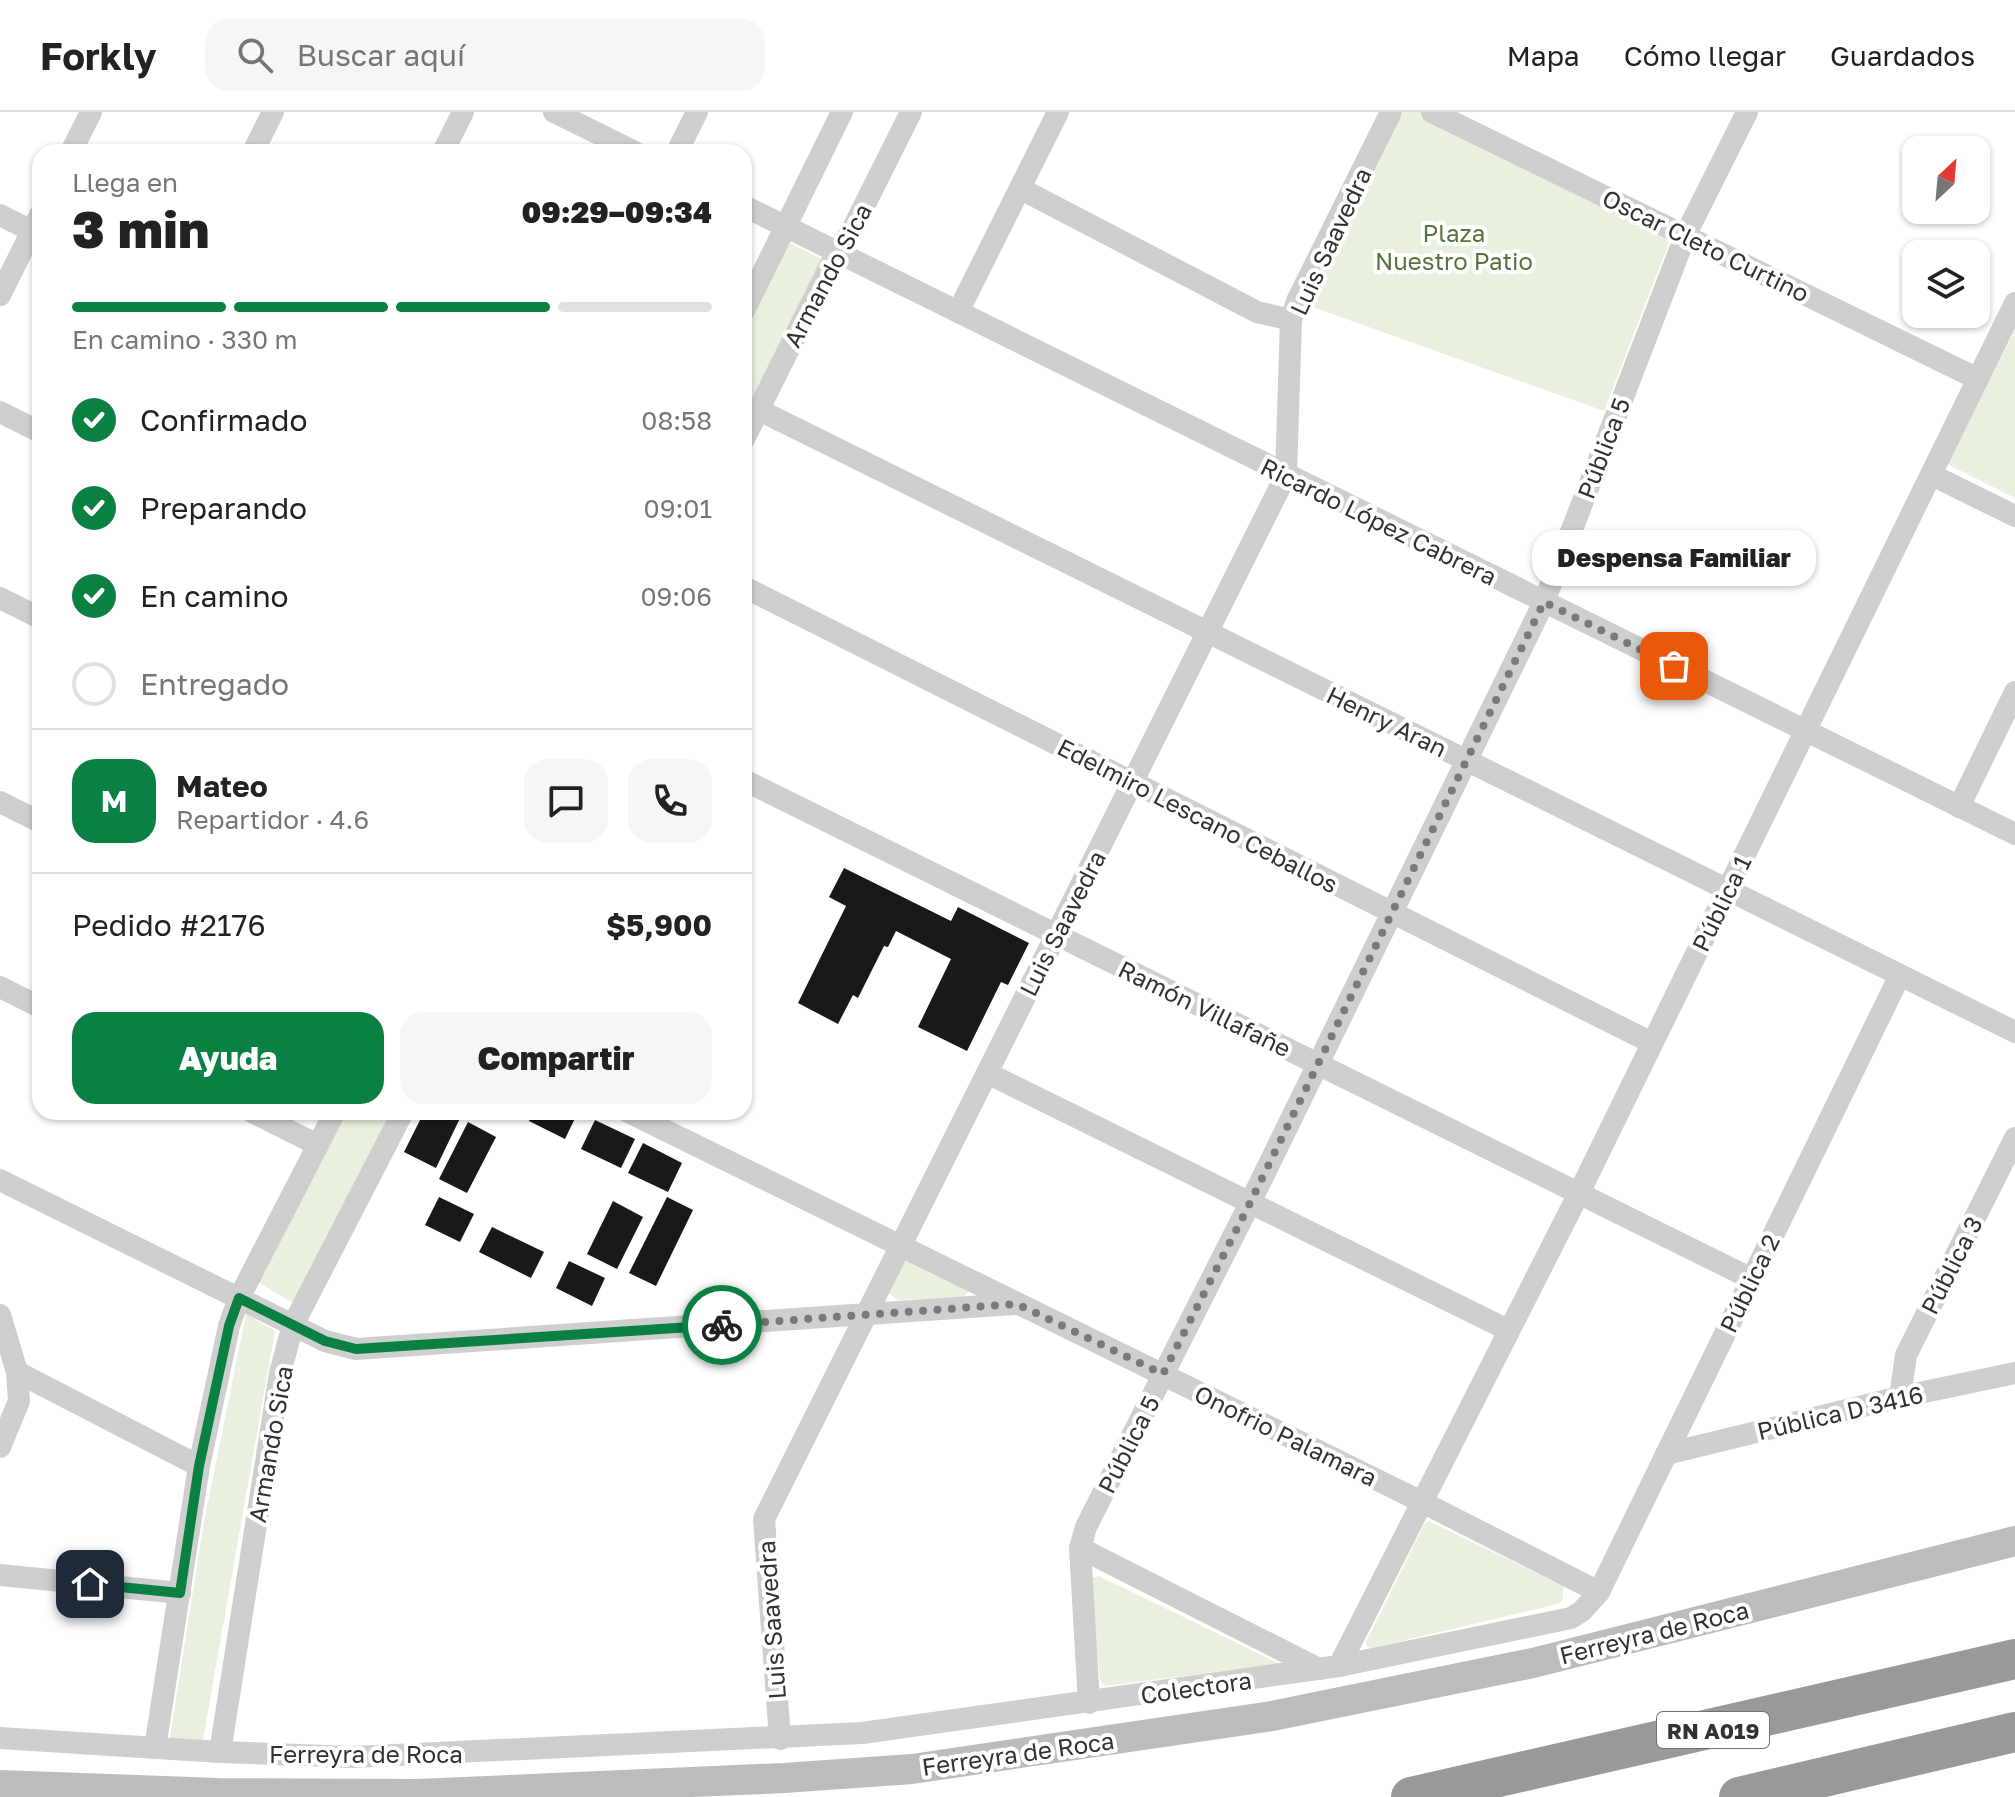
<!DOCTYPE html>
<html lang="es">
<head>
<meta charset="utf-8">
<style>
	:root { --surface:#fff; --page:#f6f6f6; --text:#222; --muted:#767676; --line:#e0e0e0; --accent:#0b8043 }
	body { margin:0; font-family:"Golos Text",sans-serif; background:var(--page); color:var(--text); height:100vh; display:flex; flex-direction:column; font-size:30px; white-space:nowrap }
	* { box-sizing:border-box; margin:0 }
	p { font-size:26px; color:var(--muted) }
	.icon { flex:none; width:44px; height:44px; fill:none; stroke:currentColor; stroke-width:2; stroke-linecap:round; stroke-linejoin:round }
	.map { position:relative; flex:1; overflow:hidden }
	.details { position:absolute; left:32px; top:32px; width:720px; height:976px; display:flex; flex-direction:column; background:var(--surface); border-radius:24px; box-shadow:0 2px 6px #0004 }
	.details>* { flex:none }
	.needle { width:52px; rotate:26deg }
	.tools { position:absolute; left:1902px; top:24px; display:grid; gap:16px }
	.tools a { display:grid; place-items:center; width:88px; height:88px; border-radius:16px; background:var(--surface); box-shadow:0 2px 6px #0004; font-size:40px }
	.pin { position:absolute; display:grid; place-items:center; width:68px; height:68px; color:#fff; margin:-34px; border-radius:16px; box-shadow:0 4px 12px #0006 }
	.courier { position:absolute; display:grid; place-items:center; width:80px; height:80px; margin:-40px; border:6px solid #0b8043; border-radius:50%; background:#fff; color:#222; box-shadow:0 2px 10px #0007 }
	.bubble { position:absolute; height:56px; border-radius:24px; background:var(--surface); box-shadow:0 2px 6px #0004; font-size:26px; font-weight:800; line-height:56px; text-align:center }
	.overview em { font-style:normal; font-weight:800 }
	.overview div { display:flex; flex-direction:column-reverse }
	.overview { display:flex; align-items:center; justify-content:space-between; height:136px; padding:0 40px }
	h1 { font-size:52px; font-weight:800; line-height:60px }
	.bar { display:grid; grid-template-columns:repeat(4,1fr); gap:12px 8px; align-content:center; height:96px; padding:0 40px }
	.bar i { height:10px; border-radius:6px; background:var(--line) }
	.bar .active { background:var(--accent) }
	.bar p { grid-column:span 4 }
	.line { display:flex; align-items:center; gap:20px; padding:0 40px; border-top:2px solid var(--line) }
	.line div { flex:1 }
	.round { display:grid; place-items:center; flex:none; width:84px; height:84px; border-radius:24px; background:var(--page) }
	ol { padding:0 40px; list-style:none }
	li { display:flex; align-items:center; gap:24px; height:88px }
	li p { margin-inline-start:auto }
	li .icon { padding:8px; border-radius:50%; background:var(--accent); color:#fff; stroke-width:4 }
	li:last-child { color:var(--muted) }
	li i { width:44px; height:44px; border:4px solid var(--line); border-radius:50% }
	.cta { display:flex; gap:16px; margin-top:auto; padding:16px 40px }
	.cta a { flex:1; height:92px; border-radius:24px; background:var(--accent); color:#fff; font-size:32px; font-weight:800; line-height:92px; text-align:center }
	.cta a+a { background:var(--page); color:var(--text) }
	header { display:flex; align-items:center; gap:48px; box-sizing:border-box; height:112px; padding:0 40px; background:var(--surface); border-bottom:2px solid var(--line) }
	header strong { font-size:38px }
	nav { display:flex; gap:44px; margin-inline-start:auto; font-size:28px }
	.search { width:560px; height:72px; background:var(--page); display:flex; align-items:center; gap:20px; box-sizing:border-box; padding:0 28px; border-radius:24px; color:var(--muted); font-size:30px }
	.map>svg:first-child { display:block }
	.green { fill:#e9f0e0 }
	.building { fill:#191919 }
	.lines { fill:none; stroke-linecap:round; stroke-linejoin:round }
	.street { stroke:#cfcfcf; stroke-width:22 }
	.secondary { stroke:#bcbcbc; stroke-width:30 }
	.highway { stroke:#999; stroke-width:40 }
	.done { stroke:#7a7a7a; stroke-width:8; stroke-dasharray:0 14.4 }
	.route { stroke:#0b8043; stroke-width:10 }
	.labels { text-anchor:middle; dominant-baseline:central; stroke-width:8; stroke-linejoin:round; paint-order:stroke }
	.shield { fill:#fff; stroke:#707070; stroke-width:2 }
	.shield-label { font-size:22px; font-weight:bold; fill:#323232 }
	.park-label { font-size:24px; fill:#56733b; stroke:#fff }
	.street-label { font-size:24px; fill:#323232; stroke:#fff }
</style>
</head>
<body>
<header>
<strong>Forkly</strong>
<div class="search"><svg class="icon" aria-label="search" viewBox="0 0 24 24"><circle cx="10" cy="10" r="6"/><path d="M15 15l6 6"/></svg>Buscar aquí</div>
<nav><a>Mapa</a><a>Cómo llegar</a><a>Guardados</a></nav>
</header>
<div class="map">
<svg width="2015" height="1685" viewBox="0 0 2015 1685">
	<rect width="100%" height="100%" fill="#fff"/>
	<!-- green -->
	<g class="green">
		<polygon points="1403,0 1420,0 1672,123 1604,299 1307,193"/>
		<polygon points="786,129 822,147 744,307 744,217"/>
		<polygon points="2015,218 2015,386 1947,352"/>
		<polygon points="348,1000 393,1000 293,1191 258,1170"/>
		<polygon points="904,1149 913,1151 970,1179 963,1185 897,1188 887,1180"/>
		<polygon points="246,1202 275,1219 201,1639 168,1638 203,1415"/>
		<polygon points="1429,1409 1563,1474 1563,1487 1558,1492 1372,1536 1367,1535 1366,1530 1425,1411"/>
		<polygon points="1099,1464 1280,1552 1105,1574 1100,1568 1089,1473 1092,1466"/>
	</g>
	<!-- building -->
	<g class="building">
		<polygon points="844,756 951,809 958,795 1029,831 1008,873 1001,870 967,939 918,915 951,847 896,819 888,835 884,834 858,886 853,883 838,912 798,891 846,794 829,785"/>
		<polygon points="424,1000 463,1000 436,1056 404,1040"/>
		<polygon points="533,1000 578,1000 565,1027 529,1009"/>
		<polygon points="595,1008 635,1027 621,1056 581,1037"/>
		<polygon points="468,1010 496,1025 467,1081 439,1067"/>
		<polygon points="643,1031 682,1051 668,1080 628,1061"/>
		<polygon points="439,1085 474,1102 460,1130 425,1113"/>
		<polygon points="667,1085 693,1098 656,1174 629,1161"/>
		<polygon points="613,1089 643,1105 617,1157 587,1142"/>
		<polygon points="492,1115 544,1140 531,1166 479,1140"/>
		<polygon points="569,1149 605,1166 592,1194 556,1176"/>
	</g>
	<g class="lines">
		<!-- street -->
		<g class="street">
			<polyline points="554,0 635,40"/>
			<polyline points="1432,0 1978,267"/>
			<polyline points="71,40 91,0"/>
			<polyline points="253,40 273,0"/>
			<polyline points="443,40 463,0"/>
			<polyline points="677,40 697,0"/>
			<polyline points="1021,77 1257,200 1291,208"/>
			<polyline points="744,94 2015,722"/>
			<polyline points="0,103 32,119"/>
			<polyline points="0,183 40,103"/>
			<polyline points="744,199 842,0"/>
			<polyline points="958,200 1058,0"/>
			<polyline points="759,298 2015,920"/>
			<polyline points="0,300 40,320"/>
			<polyline points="744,327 837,140 852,118 911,0"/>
			<polyline points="1932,363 2015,404"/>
			<polyline points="744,475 1652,931"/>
			<polyline points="0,486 40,506"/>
			<polyline points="744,668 1752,1167"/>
			<polyline points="0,690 40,710"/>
			<polyline points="1959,695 2015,580"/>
			<polyline points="0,875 40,895"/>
			<polyline points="987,961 1508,1218"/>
			<polyline points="252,1000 318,1033"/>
			<polyline points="628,1000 1422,1390 1599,1480"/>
			<polyline points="0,1068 325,1229 356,1237 1014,1192"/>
			<polyline points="0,1203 17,1260 19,1289 0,1335"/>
			<polyline points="17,1260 199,1354"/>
			<polyline points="1900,1285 1906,1243 2015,1026"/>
			<polyline points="1666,1342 1900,1285 2015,1261"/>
			<polyline points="1080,1436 1319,1557"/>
			<polyline points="0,1463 180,1481"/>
			<polyline points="1339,1554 1579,1081 2015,191"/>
			<polyline points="1089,1591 1080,1436 1086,1415 1250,1091 1544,490 1686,122 1747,0"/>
			<polyline points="0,1626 220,1640 352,1645 862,1621 1339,1554 1571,1506 1582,1499 1599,1480 1900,863"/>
			<polyline points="780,1627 764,1407 1286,363 1291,208 1297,189 1391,0"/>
			<polyline points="155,1636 199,1354 229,1214 239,1186 335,1000"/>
			<polyline points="220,1640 280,1261 293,1213 403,1000"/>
		</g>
		<!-- secondary -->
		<polyline class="secondary" points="0,1673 218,1681 417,1682 784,1666 912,1657 1272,1604 1533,1551 2015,1429"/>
		<!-- highway -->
		<g class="highway">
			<polyline points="1411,1685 2015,1547"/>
			<polyline points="1739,1685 2015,1620"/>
		</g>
	</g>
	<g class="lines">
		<!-- done -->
		<polyline class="done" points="722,1213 1017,1192 1163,1262 1250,1091 1544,490 1674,554"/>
		<!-- route -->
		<polyline class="route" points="90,1472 180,1481 199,1354 229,1214 239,1186 325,1229 356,1237 722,1213"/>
	</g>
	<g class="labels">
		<!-- shield labels -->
		<rect class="shield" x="1657" y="1600" width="112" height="36" rx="6"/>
		<g class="shield-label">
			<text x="1713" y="1618">RN A019</text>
		</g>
		<!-- park labels -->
		<g class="park-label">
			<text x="1454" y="120">Plaza<tspan x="1454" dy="28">Nuestro Patio</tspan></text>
		</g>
		<!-- street labels -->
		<g class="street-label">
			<text transform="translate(1330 129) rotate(-65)">Luis Saavedra</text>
			<text transform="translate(1706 133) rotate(26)">Oscar Cleto Curtino</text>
			<text transform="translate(827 163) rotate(-62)">Armando Sica</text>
			<text transform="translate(1603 336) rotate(-69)">Pública 5</text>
			<text transform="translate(1379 409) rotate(26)">Ricardo López Cabrera</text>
			<text transform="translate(1387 609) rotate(26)">Henry Aran</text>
			<text transform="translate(1198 703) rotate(27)">Edelmiro Lescano Ceballos</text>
			<text transform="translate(1721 791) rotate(-64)">Pública 1</text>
			<text transform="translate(1062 811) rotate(-63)">Luis Saavedra</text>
			<text transform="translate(1205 896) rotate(26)">Ramón Villafañe</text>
			<text transform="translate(1951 1153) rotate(-63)">Pública 3</text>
			<text transform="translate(1749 1171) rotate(-64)">Pública 2</text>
			<text transform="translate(1840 1300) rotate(-13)">Pública D 3416</text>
			<text transform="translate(1286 1323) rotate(26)">Onofrio Palamara</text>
			<text transform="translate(270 1332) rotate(-80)">Armando Sica</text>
			<text transform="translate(1128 1332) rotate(-63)">Pública 5</text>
			<text transform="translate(771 1508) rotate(-94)">Luis Saavedra</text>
			<text transform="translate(1654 1520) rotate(-14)">Ferreyra de Roca</text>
			<text transform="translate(1196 1575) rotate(-8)">Colectora</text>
			<text x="366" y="1641">Ferreyra de Roca</text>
			<text transform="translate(1018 1641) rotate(-8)">Ferreyra de Roca</text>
		</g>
	</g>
</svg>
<div class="tools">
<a><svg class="needle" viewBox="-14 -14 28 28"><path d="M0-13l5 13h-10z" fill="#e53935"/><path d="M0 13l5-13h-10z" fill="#767676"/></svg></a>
<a><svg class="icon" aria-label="layers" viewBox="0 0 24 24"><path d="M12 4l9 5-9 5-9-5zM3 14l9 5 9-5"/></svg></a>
</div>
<div class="pin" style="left:1674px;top:554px;background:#ea580c"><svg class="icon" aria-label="bag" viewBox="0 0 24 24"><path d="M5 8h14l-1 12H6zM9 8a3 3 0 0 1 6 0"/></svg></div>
<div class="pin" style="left:90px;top:1472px;background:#1f2937"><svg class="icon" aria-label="home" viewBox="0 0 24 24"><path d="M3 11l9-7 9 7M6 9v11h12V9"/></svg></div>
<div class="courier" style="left:722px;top:1213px"><svg class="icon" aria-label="bike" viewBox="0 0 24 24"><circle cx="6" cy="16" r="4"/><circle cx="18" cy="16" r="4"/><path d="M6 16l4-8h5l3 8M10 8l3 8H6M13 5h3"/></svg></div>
<div class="bubble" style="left:1532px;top:418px;width:284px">Despensa Familiar</div>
<section class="details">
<div class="overview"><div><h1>3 min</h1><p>Llega en</p></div><em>09:29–09:34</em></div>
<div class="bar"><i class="active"></i><i class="active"></i><i class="active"></i><i></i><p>En camino · 330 m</p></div>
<ol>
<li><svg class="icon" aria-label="check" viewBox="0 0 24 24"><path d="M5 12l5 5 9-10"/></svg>Confirmado<p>08:58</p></li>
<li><svg class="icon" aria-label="check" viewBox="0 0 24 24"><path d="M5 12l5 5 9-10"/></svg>Preparando<p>09:01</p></li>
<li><svg class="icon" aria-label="check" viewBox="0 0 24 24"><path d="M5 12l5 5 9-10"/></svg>En camino<p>09:06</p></li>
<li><i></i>Entregado</li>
</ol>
<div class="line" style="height:144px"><b class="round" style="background:var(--accent);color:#fff">M</b><div><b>Mateo</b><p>Repartidor · 4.6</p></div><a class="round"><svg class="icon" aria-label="chat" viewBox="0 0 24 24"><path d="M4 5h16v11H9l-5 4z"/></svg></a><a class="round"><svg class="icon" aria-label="phone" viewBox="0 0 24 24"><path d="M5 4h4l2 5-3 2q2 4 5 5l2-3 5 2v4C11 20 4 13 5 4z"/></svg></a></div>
<div class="line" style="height:104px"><div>Pedido #2176</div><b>$5,900</b></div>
<div class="cta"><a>Ayuda</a><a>Compartir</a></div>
</section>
</div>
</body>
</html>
